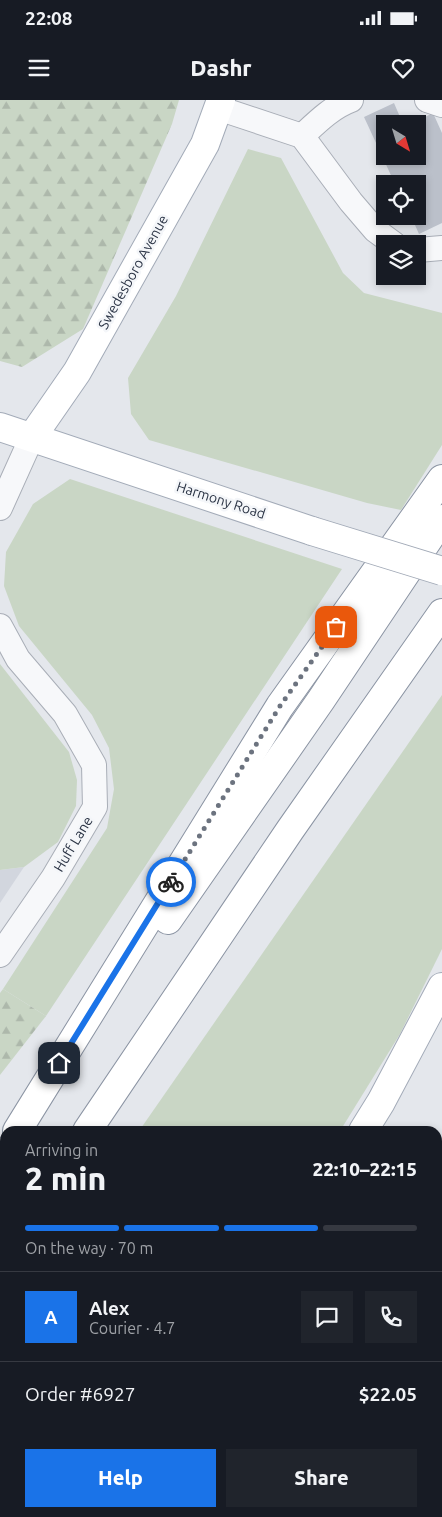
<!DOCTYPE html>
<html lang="en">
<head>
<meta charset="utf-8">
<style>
	:root { --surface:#171b24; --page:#20242c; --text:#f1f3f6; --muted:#9ea1a6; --line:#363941; --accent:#1a73e8 }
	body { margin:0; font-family:Ubuntu,sans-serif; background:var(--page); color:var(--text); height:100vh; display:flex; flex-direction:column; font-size:19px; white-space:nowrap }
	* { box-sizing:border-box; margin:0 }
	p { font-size:16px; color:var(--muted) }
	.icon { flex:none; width:28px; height:28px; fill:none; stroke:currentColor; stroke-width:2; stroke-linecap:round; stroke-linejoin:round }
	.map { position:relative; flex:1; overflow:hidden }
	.details { position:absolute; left:0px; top:1026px; width:442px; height:391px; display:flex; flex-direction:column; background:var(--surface); border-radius:15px 15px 0 0; box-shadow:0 2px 8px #0003 }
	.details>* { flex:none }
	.needle { width:32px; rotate:142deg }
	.tools { position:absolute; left:376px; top:15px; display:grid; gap:10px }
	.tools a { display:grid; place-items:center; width:50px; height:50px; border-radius:0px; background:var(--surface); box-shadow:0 2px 8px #0003; font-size:25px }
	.pin { position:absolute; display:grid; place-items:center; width:42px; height:42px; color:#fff; margin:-21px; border-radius:10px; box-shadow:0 2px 8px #0006 }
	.courier { position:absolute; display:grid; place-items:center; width:50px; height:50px; margin:-25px; border:4px solid #1a73e8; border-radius:50%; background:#fff; color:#222; box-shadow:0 1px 6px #0007 }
	.summary em { font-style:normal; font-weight:800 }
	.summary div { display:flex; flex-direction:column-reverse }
	.summary { display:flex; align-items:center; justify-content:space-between; height:85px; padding:0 25px }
	h1 { font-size:32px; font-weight:800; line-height:38px }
	.bar { display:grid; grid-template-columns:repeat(4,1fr); gap:8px 5px; align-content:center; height:60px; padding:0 25px }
	.bar i { height:6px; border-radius:4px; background:var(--line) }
	.bar .active { background:var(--accent) }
	.bar p { grid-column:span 4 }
	.line { display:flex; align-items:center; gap:12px; padding:0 25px; border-top:1px solid var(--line) }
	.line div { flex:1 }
	.round { display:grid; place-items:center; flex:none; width:52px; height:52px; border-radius:0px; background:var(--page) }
	.button { display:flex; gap:10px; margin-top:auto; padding:10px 25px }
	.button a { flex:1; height:58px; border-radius:0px; background:var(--accent); color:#fff; font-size:20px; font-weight:800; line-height:58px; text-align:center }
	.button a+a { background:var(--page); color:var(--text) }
	.status { display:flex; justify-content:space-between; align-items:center; height:35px; padding:0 25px; background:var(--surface); direction:ltr }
	.status svg { height:14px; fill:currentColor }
	header { display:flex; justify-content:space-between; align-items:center; height:65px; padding:0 25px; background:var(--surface); font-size:22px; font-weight:800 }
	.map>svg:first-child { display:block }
	.built { fill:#d2d6de }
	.green { fill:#c9d6c5 }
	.forest { fill:url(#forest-firs) }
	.wetland { fill:url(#wetland-marsh) }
	.building { fill:#bbc0ca }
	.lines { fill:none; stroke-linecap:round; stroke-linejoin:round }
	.minor-casing { stroke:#a9aeb7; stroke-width:26 }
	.major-casing { stroke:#a3abb8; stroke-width:30 }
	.highway-casing { stroke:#8b94a3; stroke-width:30 }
	.minor { stroke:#f7f8fa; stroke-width:24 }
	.major { stroke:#fff; stroke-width:28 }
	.highway { stroke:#fff; stroke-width:28 }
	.major-bridge-casing { stroke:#a3abb8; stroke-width:30; stroke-linecap:butt }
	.major-bridge { stroke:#fff; stroke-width:28 }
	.done { stroke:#6c737f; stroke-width:5; stroke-dasharray:0 9 }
	.route { stroke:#1a73e8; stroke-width:6 }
	.labels { text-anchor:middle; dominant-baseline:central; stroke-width:5; stroke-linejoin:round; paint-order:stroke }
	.street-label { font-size:14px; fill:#2b3445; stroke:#f4f6f9 }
</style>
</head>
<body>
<div class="status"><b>22:08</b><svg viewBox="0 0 49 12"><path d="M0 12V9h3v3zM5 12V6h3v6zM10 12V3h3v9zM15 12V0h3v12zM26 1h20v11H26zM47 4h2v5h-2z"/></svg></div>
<header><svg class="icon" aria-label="menu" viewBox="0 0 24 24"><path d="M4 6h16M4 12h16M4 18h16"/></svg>Dashr<svg class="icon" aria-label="heart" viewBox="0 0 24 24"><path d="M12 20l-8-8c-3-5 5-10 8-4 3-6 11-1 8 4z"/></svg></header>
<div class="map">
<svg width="442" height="1417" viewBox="0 0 442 1417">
	<defs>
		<pattern id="forest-firs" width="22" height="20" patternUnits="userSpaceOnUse" patternTransform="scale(1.25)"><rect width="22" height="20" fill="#c9d6c5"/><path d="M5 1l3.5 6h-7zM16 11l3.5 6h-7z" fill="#adb8ab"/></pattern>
		<pattern id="wetland-marsh" width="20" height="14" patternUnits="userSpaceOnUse" patternTransform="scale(1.25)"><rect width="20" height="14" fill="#c9d6c5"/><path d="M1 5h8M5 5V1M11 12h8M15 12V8" fill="none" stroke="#adb8ab"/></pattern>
	</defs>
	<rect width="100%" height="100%" fill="#e4e7ec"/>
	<!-- built -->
	<polygon class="built" points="24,767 0,803 0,770"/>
	<!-- green -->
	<g class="green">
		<polygon points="248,49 281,58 343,173 364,193 442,213 442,345 401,410 367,403 149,340 131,314 128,278 176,196"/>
		<polygon points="70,379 342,469 46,916 3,889 107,728 114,689 109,648 92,615 19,526 4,486 6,452 33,404"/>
		<polygon points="0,564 69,652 77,680 76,706 58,742 24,767 0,770"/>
		<polygon points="442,595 442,849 400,934 340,1031 139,1031"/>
		<polygon points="5,1223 5,1280 0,1285 0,1230"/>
	</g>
	<!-- forest -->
	<g class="forest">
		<polygon points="0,0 179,0 172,24 83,229 22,267 0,261"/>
		<polygon points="3,889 46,916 0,975 0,893"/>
	</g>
	<!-- wetland -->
	<g class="wetland">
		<polygon points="5,1373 5,1412 80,1413 78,1417 0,1417 0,1378"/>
		<polygon points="159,1413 391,1412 398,1417 156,1417"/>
	</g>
	<!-- building -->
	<polygon class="building" points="394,3 403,24 385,24 385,56 418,56 418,24 411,24 433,13 442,33 442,123 419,134 411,116 418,116 418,84 395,84 364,17"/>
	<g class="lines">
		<defs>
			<g id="minor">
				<polyline points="427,0 442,5"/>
				<polyline points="218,8 302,36 351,102 375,130 394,144"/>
				<path d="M302,36c15,-14 30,-29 49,-36"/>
				<polyline points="418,150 442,148"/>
				<polyline points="0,408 32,337"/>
				<polyline points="0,526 18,559 65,614 94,665 95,707 53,778 0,855"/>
				<polyline points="438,1144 442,1138"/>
				<polyline points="438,1304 442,1307"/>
				<polyline points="438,1409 442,1412"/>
				<polyline points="121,1417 124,1412"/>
			</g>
			<g id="major">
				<polyline points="0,327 312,431"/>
				<polyline points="32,337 77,272 205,44 221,0"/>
				<polyline points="363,1031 381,1002 442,887"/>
			</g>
			<g id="highway">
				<polyline points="168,820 321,600 442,419"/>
				<polyline points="17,1031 280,606 442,379"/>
				<polyline points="87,1031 290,730 442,513"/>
				<polyline points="0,1059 5,1051"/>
				<polyline points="0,1152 5,1145"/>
				<polyline points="0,1300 5,1295"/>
			</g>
		</defs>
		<!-- minor casing -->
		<use href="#minor" class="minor-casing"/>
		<!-- major casing -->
		<use href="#major" class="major-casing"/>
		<!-- highway casing -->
		<use href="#highway" class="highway-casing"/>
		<!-- minor -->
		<use href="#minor" class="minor"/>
		<!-- major -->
		<use href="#major" class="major"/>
		<!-- highway -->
		<use href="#highway" class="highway"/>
		<defs>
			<polyline id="major-bridge" points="312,431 442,471"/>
		</defs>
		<!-- major-bridge casing -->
		<use href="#major-bridge" class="major-bridge-casing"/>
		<!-- major-bridge -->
		<use href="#major-bridge" class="major-bridge"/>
	</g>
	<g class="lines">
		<!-- done -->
		<polyline class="done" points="171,782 280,606 336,527"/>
		<!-- route -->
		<polyline class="route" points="59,963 171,782"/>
	</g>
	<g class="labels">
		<!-- street labels -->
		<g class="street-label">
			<text transform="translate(133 172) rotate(-61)">Swedesboro Avenue</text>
			<text transform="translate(221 400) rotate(18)">Harmony Road</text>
			<text transform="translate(73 744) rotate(-59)">Huff Lane</text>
		</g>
	</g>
</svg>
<div class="tools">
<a><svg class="needle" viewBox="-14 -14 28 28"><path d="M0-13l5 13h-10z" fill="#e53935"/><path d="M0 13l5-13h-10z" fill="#9ea1a6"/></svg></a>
<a><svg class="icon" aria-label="locate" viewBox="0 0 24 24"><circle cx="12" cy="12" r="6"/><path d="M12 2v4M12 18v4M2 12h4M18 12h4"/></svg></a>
<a><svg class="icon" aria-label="layers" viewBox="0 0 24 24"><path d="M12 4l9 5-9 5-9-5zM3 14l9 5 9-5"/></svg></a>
</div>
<div class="pin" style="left:336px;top:527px;background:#ea580c"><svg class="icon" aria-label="bag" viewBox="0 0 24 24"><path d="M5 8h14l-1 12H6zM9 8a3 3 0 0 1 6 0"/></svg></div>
<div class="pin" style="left:59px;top:963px;background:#1f2937"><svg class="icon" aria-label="home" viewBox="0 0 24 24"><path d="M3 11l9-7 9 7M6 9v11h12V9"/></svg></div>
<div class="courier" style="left:171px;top:782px"><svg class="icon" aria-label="bike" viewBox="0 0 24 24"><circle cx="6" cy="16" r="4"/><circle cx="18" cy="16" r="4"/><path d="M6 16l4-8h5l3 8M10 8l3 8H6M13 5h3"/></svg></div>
<section class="details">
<div class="summary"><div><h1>2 min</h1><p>Arriving in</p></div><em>22:10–22:15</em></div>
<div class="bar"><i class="active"></i><i class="active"></i><i class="active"></i><i></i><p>On the way · 70 m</p></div>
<div class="line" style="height:90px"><b class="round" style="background:var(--accent);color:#fff">A</b><div><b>Alex</b><p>Courier · 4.7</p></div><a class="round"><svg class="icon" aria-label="chat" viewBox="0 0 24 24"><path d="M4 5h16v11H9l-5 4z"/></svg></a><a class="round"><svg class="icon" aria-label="phone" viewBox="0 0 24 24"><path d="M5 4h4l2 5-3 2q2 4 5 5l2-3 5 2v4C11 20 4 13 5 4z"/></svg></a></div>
<div class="line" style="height:65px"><div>Order #6927</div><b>$22.05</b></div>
<div class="button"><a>Help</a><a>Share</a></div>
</section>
</div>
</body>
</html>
